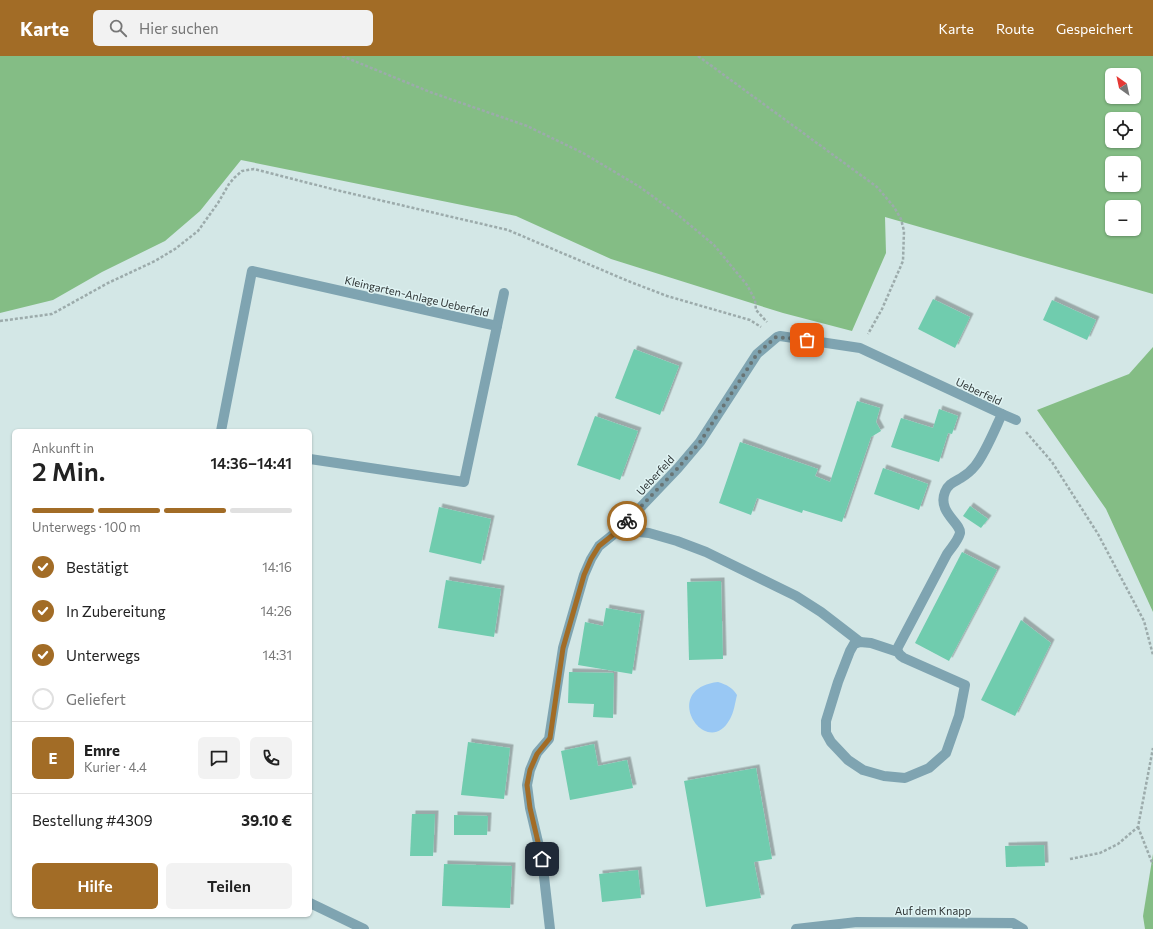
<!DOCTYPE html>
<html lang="de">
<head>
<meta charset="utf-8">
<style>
	:root { --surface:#fff; --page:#f2f2f2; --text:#222; --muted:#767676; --line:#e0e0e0; --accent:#a26c26 }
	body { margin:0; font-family:Commissioner,sans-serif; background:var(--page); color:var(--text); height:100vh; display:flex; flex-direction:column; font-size:15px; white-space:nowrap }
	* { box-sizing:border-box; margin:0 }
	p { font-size:13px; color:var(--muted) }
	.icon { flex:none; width:22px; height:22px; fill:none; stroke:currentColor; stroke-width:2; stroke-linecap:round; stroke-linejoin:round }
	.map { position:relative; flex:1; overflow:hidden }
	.side { position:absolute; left:12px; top:373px; width:300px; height:488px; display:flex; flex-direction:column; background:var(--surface); border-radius:6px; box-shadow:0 1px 3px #0004 }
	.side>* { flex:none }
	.needle { width:26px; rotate:327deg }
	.buttons { position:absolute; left:1105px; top:12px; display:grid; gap:8px }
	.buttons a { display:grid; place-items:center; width:36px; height:36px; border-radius:6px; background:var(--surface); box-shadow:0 1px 3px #0004; font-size:20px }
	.pin { position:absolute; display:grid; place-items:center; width:34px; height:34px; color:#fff; margin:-17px; border-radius:8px; box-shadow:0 2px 6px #0006 }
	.courier { position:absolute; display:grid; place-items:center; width:40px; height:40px; margin:-20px; border:3px solid #a26c26; border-radius:50%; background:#fff; color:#222; box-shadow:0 1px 5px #0007 }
	.head em { font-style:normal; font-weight:600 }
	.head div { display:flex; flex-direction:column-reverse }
	.head { display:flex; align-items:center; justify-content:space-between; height:68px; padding:0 20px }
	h1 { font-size:26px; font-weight:600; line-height:30px }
	.bar { display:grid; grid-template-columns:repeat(4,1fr); gap:6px 4px; align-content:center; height:48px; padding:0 20px }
	.bar i { height:5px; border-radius:3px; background:var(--line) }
	.bar .active { background:var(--accent) }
	.bar p { grid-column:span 4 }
	.line { display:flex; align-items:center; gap:10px; padding:0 20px; border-top:1px solid var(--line) }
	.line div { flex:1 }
	.round { display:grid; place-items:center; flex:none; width:42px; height:42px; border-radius:6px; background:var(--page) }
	ol { padding:0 20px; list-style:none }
	li { display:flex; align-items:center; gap:12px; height:44px }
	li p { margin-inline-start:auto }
	li .icon { padding:4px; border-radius:50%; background:var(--accent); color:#fff; stroke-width:4 }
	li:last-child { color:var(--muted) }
	li i { width:22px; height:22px; border:2px solid var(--line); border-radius:50% }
	.primary-button { display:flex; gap:8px; margin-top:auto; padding:8px 20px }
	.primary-button a { flex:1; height:46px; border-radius:6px; background:var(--accent); color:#fff; font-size:16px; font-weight:600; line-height:46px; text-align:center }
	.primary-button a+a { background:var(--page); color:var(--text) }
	header { display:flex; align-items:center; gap:24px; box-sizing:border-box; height:56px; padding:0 20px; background:var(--accent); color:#fff }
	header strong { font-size:19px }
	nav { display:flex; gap:22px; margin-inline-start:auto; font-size:14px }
	.search { width:280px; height:36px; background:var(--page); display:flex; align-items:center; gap:10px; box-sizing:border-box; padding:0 14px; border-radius:6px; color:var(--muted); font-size:15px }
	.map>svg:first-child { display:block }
	.forest { fill:#84bd85; fill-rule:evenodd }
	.water { fill:#99c8f4 }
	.building { fill:#70ccae; filter:url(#shadow) }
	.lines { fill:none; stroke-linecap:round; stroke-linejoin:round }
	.path { stroke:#9cabab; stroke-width:2.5; stroke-dasharray:3 2; stroke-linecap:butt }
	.minor { stroke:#7fa4b1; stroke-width:10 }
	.done { stroke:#687474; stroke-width:4; stroke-dasharray:0 7.2 }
	.route { stroke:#a26c26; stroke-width:5 }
	.labels { text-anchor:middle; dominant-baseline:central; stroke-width:3; stroke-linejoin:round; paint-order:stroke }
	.street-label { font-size:11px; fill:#2f3636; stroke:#e0f4f4 }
</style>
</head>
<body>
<header>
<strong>Karte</strong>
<div class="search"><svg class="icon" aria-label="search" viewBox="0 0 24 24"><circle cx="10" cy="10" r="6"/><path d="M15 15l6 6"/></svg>Hier suchen</div>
<nav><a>Karte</a><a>Route</a><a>Gespeichert</a></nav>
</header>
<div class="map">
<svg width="1153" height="873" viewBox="0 0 1153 873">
	<defs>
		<filter id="shadow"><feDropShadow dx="3.5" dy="-3.5" stdDeviation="0" flood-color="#0004"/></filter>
	</defs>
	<rect width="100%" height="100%" fill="#d3e7e6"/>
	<!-- forest -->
	<g class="forest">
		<path d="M0,0h1153v238l-268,-77 1,36 -34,78 -69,-18 -172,-54 -95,-43 -275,-56 -41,51 -35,30 -63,31 -49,28 -53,13zM1112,19h22v22h-22zM1112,63h22v22h-22zM1112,107h22v22h-22zM1112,151h22v22h-22z"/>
		<polygon points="1153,291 1153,556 1106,453 1037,354 1129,318"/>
		<polygon points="1153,798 1153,873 1145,873 1143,860"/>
	</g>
	<!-- water -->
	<path class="water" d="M718,626c9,3 14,5 19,13 -2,8 -3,17 -7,24 -23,43 -72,-30 -12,-37z"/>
	<!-- building -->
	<g class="building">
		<polygon points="933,243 970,261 955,292 918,273"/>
		<polygon points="1052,244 1096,264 1087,284 1043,264"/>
		<polygon points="634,293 679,310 660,359 615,342"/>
		<polygon points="857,345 880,352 876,366 881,375 871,381 842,466 803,454 802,457 757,442 751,459 719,447 740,386 818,413 815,420 830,426"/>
		<polygon points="939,353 958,360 952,378 948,377 939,406 891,391 901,362 933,372"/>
		<polygon points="595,360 638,375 620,424 577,409"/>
		<polygon points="883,412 928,428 919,454 874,438"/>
		<polygon points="970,450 988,463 981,472 963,460"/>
		<polygon points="439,451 491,463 481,508 429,496"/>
		<polygon points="962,496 997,514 949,605 915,587"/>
		<polygon points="446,524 501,533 494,581 438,572"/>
		<polygon points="721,525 723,603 689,604 687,526"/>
		<polygon points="606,552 641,558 632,618 578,609 585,566 603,570"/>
		<polygon points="1021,564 1051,587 1015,660 981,644"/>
		<polygon points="569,616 614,617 613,662 593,661 594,648 568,647"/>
		<polygon points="468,686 510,692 504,743 461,739"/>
		<polygon points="594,688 598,710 627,704 633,732 570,744 561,695"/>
		<polygon points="756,712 772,803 754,806 761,842 706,851 684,725"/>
		<polygon points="412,758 435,758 433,800 410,800"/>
		<polygon points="454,759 488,760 487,779 454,779"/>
		<polygon points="1044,789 1045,810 1006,811 1005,790"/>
		<polygon points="444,808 512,810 510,852 442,850"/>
		<polygon points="638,814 641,842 602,846 599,818"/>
	</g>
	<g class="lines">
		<!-- path -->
		<g class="path">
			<polyline points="342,0 430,36 527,70 583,97 640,131 678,159 714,189 747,229 755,244 756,254 767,266"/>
			<polyline points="698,0 877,131 894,151 901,163 904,175 903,205 882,253 868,278"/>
			<polyline points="0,265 52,258 108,227 155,205 175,193 198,175 218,147 229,128 234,122 242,115 254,113 336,134 508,174 628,225 667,240 750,264 761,271"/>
			<polyline points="1026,376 1052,406 1098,478 1144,565 1153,599"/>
			<polyline points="1138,771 1153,809"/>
			<polyline points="1070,803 1100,797 1118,788 1138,771 1153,692"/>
		</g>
		<!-- minor -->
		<g class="minor">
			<polyline points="497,270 504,237"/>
			<polyline points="221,375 252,215 497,270 464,426 310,403"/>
			<polyline points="619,474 649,477 677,485 706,496 796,540 821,556 860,586"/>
			<path d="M898,596l-27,-9 -11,-1 -6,2 -4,7 -12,31 -12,39v12l5,9 17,18 15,10 21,6 21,2 24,-10 17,-15 13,-37 6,-31 -61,-27c-4,-2 -6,-5 -7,-9l50,-95c4,-6 11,-13 13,-21 1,-10 -23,-21 -15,-41 3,-8 9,-10 16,-14 5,-3 10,-7 14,-12 10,-12 20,-37 27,-52"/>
			<polyline points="310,847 364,873"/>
			<polyline points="550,873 542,803 530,752 527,729 530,714 537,697 549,683 563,592 584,519 591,503 599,490 619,474 678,412 700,386 757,298 777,281 780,280 860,292 1002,358 1016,364"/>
			<polyline points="796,873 857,866 1013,867 1023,873"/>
		</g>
	</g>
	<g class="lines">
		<!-- done -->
		<polyline class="done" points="627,465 678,412 700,386 757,298 776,281 807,284"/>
		<!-- route -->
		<polyline class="route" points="542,803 530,752 527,729 530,714 537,698 550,682 563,592 584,519 591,503 599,490 619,474 627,465"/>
	</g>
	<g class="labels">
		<!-- street labels -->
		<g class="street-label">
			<text transform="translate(417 240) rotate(13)">Kleingarten-Anlage Ueberfeld</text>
			<text transform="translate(979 335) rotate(25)">Ueberfeld</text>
			<text transform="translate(655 419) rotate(-47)">Ueberfeld</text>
			<text x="933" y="854">Auf dem Knapp</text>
		</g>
	</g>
</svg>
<div class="buttons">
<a><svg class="needle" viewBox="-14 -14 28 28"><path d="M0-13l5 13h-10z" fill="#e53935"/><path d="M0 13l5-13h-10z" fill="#767676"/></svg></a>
<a><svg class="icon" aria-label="locate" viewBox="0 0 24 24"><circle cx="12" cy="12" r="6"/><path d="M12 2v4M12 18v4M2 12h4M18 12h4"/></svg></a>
<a>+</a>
<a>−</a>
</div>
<div class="pin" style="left:807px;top:284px;background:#ea580c"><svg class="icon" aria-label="bag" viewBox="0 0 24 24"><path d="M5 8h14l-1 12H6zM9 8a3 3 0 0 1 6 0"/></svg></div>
<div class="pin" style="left:542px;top:803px;background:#1f2937"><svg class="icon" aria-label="home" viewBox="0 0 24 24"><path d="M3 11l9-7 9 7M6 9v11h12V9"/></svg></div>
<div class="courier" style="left:627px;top:465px"><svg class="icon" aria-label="bike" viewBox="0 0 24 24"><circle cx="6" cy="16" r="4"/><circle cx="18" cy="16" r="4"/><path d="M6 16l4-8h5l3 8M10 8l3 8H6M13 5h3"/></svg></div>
<section class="side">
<div class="head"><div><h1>2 Min.</h1><p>Ankunft in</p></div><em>14:36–14:41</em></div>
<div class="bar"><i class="active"></i><i class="active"></i><i class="active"></i><i></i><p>Unterwegs · 100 m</p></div>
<ol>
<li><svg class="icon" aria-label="check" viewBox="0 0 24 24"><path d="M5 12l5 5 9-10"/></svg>Bestätigt<p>14:16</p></li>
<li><svg class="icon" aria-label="check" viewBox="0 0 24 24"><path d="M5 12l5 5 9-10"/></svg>In Zubereitung<p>14:26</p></li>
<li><svg class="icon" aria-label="check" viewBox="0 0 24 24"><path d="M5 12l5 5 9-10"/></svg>Unterwegs<p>14:31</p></li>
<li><i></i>Geliefert</li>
</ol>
<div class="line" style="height:72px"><b class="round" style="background:var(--accent);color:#fff">E</b><div><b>Emre</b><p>Kurier · 4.4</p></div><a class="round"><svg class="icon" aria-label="chat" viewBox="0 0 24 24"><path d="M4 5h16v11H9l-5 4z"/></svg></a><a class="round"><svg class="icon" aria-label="phone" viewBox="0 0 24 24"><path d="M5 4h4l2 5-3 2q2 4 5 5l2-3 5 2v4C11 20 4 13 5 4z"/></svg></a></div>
<div class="line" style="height:52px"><div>Bestellung #4309</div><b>39.10 €</b></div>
<div class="primary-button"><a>Hilfe</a><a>Teilen</a></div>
</section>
</div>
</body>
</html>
